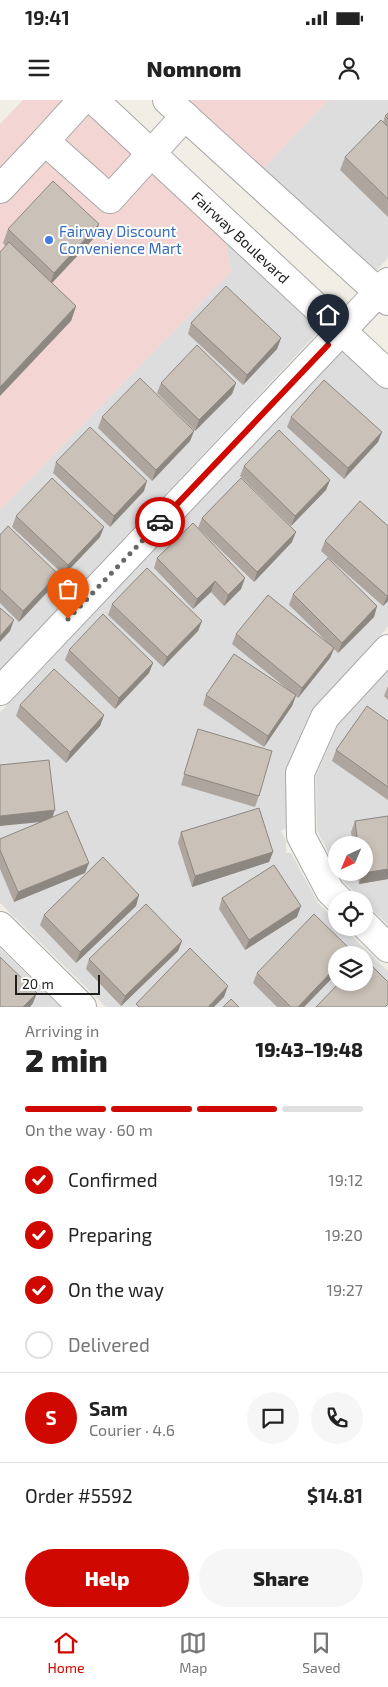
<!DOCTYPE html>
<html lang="en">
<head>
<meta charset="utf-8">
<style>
	:root { --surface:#fff; --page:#f6f6f6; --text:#222; --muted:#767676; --line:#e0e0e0; --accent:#d00900 }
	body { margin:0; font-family:"Exo 2",sans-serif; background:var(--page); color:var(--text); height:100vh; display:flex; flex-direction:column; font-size:19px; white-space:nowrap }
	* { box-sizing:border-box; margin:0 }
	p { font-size:16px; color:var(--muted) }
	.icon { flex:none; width:28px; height:28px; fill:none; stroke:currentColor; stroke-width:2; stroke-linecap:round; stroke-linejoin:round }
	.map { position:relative; height:907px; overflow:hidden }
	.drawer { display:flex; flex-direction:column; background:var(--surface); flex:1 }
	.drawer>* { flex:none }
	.needle { width:32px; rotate:224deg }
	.controls { position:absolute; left:328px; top:736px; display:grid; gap:10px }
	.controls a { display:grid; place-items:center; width:45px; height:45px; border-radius:50%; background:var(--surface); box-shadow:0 2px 8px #0003; font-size:25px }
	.scale { position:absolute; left:15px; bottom:12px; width:85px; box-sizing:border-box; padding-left:5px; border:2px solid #202020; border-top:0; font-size:14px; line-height:18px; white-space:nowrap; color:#202020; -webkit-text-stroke:4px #fff; paint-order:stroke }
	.pin { position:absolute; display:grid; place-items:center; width:42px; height:42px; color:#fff; margin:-51px -21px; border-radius:50% 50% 50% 0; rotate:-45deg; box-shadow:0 0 5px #0007 }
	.pin .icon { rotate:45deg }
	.courier { position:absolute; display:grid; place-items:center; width:50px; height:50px; margin:-25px; border:4px solid #d00900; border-radius:50%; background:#fff; color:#222; box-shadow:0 1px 6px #0007 }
	.head em { font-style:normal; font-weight:800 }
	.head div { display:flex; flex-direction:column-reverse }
	.head { display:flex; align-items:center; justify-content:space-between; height:85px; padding:0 25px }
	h1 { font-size:32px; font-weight:800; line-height:38px }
	.bar { display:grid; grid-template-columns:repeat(4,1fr); gap:8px 5px; align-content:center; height:60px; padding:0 25px }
	.bar i { height:6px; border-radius:4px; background:var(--line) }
	.bar .on { background:var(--accent) }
	.bar p { grid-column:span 4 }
	.line { display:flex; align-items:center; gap:12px; padding:0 25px; border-top:1px solid var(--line) }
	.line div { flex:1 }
	.round { display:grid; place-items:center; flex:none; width:52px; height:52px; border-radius:26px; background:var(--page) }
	ol { padding:0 25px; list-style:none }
	li { display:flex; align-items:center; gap:15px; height:55px }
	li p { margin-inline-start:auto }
	li .icon { padding:5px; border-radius:50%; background:var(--accent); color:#fff; stroke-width:4 }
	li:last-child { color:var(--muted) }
	li i { width:28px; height:28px; border:2px solid var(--line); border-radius:50% }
	.button { display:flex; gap:10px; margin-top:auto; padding:10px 25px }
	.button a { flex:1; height:58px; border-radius:30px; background:var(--accent); color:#fff; font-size:20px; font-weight:800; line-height:58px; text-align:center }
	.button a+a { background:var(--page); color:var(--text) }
	.status { display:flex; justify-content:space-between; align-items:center; height:35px; padding:0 25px; background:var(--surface); direction:ltr }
	.status svg { height:14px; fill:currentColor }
	header { display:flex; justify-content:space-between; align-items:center; height:65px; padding:0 25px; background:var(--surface); font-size:22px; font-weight:800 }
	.menu { display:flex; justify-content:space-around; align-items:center; height:70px; border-top:1px solid var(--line); background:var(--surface); font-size:14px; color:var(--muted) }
	.menu a { display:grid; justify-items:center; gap:2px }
	.menu .on { color:var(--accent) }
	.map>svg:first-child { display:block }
	.residential { fill:#dedddd; fill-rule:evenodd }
	.commercial { fill:#f3d6d4 }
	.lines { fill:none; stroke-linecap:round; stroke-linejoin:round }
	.minor-casing { stroke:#a7a7a7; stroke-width:30 }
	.minor { stroke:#fff; stroke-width:28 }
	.wall { fill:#aea69e }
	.shaded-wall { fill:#8d8781 }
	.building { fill:#cac1b8; stroke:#8d8781 }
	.done { stroke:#696865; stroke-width:5; stroke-dasharray:0 9 }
	.route { stroke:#d00900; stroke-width:6 }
	.shop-dot { fill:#3f7fe0; stroke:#fff; stroke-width:2 }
	.labels { text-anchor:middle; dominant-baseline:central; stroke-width:4; stroke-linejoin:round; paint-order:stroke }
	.shop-label { font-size:15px; fill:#366cbe; stroke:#fff; text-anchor:start }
	.street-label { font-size:15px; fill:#202020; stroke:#fff }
</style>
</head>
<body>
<div class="status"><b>19:41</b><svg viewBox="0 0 49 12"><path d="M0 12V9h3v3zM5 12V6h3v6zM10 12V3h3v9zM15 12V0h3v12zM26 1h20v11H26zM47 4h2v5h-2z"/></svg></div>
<header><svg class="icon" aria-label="menu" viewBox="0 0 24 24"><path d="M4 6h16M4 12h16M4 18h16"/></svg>Nomnom<svg class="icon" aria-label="person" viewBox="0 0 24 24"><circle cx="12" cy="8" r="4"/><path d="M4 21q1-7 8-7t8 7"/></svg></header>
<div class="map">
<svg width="388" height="907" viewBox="0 0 388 907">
	<rect width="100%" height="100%" fill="#f1eee6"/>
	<!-- residential -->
	<g class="residential">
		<polygon points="328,0 388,0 388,158 358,190 247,85"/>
		<polygon points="221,112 335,214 0,570 0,410 231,172"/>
		<path d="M357,234l31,30v263l-74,81 -28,60v60l-5,3 5,10v12h5l27,50 18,18v7h7l45,43v36h-282l-106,-104v-191zM336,855h28v27h-28z"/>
		<polygon points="388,571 388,825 343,781 339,773 364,772 364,745 336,745 336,768 317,730 316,675 338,625"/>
		<polygon points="0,848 60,907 0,907"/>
	</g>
	<!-- commercial -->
	<g class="commercial">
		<polygon points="23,0 108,0 221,112 231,172 0,410 0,24"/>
		<polygon points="156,0 328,0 247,85"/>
	</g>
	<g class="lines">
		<defs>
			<g id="minor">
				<polyline points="82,0 45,41 110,99 185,16"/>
				<polyline points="94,0 388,274"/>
				<polyline points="167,0 388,201"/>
				<polyline points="0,89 45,41"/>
				<polyline points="0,591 388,182"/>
				<polyline points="339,800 330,791 301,736 300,673 325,617 388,549"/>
				<polyline points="364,824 388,848"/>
				<polyline points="0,826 82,907"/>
			</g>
		</defs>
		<!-- minor casing -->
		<use href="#minor" class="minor-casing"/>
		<!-- minor -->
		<use href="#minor" class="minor"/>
	</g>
	<!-- wall -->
	<g class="wall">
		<polygon points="388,13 388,117 340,70 345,57 383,22 385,16"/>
		<polygon points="8,129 95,137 52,183 76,206 71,221 3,143"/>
		<polygon points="191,223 281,238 277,249 243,285 188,234"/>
		<polygon points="161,283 236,283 232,294 195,331 157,293"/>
		<polygon points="102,317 194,331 190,341 152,381 98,328"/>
		<polygon points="291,317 382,332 378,342 344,379 287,327"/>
		<polygon points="56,362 144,391 110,427 53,373"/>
		<polygon points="244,366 330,380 326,390 291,426 240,376"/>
		<polygon points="16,416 100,437 64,475 12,427"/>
		<polygon points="202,418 292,442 254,482 198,428"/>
		<polygon points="388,426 388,501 383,506 321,451 325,441"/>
		<polygon points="0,435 58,474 54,485 19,522 0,503"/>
		<polygon points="157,458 245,478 241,489 224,506 211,492 193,509 154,468"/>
		<polygon points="293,494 377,506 374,517 338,553 334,549 330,558 298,598 296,596 292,606 264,647 203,605 206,595 291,592 232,544 236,534 325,540 289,505"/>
		<polygon points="112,504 202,521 198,531 163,567 108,515"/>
		<polygon points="69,550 153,563 149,573 115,609 65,560"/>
		<polygon points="388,586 388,600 384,596"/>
		<polygon points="20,605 104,615 100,626 66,663 16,616"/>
		<polygon points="388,621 388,700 332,661 336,650"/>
		<polygon points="198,629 259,696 255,707 181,685"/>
		<polygon points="388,716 388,779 359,784 357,772 364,772 364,745 353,745 351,732 355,721"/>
		<polygon points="52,717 85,773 14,802 0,769 0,739"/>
		<polygon points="181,732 273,752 269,762 192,787 178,743"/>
		<polygon points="139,795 136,806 76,863 40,825 44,815"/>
		<polygon points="222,798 297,817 245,850 219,809"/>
		<polygon points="182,841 178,851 121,906 86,869 89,859"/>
		<polygon points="336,855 336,874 304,907 277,907 253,883 257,873"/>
	</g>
	<!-- shaded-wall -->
	<g class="shaded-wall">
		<polygon points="99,124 95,137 49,186 54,173"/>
		<polygon points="76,206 71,221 0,296 0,287"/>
		<polygon points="281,238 277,249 243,285 247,275"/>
		<polygon points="236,283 232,294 195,331 199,320"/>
		<polygon points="194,331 190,341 152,381 156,370"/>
		<polygon points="382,332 378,342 344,379 348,368"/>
		<polygon points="330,380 326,390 291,426 295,416"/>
		<polygon points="147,381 144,391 110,427 114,416"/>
		<polygon points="104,427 100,437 64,475 68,465"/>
		<polygon points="296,432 292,442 254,482 257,472"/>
		<polygon points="58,474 54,485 19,522 23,511"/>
		<polygon points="245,478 241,489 224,506 228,495"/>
		<polygon points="215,481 211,492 193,509 197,499"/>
		<polygon points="388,495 388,501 383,506 387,496"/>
		<polygon points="377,506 374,517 338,553 342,543"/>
		<polygon points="14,520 10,531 0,542 0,536"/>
		<polygon points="202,521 198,531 163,567 167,557"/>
		<polygon points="334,548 330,558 298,598 302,588"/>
		<polygon points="153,563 149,573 115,609 119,598"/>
		<polygon points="296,595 292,606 264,647 268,636"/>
		<polygon points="104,615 100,626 66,663 70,652"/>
		<polygon points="55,710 51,721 0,726 0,716"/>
		<polygon points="273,752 269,762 192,787 195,776"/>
		<polygon points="89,763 85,773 14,802 18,792"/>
		<polygon points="388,769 388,779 359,784 363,773"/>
		<polygon points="139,795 136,806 76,863 80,852"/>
		<polygon points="301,806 297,817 245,850 249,840"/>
		<polygon points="182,841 178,851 121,906 125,896"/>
		<polygon points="336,867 336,874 304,907 298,907"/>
		<polygon points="228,886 224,897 214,907 208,907"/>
		<polygon points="37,893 33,903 30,907 23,907"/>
	</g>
	<!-- building -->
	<g class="building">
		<polygon points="388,13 388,19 385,16"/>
		<polygon points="381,20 388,27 388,99 345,57"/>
		<polygon points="53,81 99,124 54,173 8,129"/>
		<polygon points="9,142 76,206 0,287 0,152"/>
		<polygon points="226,186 281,238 247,275 191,223"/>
		<polygon points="197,245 236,283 199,320 161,283"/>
		<polygon points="140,278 194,331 156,370 102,317"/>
		<polygon points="324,280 382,332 348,368 291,317"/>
		<polygon points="90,327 147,381 114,416 56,362"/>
		<polygon points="279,330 330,380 295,416 244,366"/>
		<polygon points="52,378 104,427 68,465 16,416"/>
		<polygon points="241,378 296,432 257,472 202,418"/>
		<polygon points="360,401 388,426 388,495 387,496 325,441"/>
		<polygon points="193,423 245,478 228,495 215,481 197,499 157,458"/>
		<polygon points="8,426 58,474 23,511 0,489 0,435"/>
		<polygon points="328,458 377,506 342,543 293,494"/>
		<polygon points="147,468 202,521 167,557 112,504"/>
		<polygon points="268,495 334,548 302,588 236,534"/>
		<polygon points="0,508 14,520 0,536"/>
		<polygon points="103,514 153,563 119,598 69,550"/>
		<polygon points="234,554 296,595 268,636 206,595"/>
		<polygon points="54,569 104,615 70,652 20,605"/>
		<polygon points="367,606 388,621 388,687 336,650"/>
		<polygon points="198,629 272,651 259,696 184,674"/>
		<polygon points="49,660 55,710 0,716 0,665"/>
		<polygon points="259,708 273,752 195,776 181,732"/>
		<polygon points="67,711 89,763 18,792 0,750 0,739"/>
		<polygon points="388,716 388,769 363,773 364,772 364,745 358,745 355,721"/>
		<polygon points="103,757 139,795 80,852 44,815"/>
		<polygon points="274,765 301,806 249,840 222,798"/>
		<polygon points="146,804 182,841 125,896 89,859"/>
		<polygon points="314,814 352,851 348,855 336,855 336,867 298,907 291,907 257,873"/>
		<polygon points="190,848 228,886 208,907 139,907 136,904"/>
		<polygon points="0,857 37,893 23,907 0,907"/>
		<polygon points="364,858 388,882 388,904 385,907 316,907 340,882 364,882"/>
		<polygon points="231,899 239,907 223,907"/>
	</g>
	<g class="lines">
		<!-- done -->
		<polyline class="done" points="68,519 160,422"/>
		<!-- route -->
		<polyline class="route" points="160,422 328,245"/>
	</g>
	<!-- markers -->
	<circle class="shop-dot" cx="49" cy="140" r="5"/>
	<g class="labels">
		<!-- shop labels -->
		<g class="shop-label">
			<text x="59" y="131">Fairway Discount<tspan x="59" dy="17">Convenience Mart</tspan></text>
		</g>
		<!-- street labels -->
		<g class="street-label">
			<text transform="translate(241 137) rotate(43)">Fairway Boulevard</text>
		</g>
	</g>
</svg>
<div class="controls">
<a><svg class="needle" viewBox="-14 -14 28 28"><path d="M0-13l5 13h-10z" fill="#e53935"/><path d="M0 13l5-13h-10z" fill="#767676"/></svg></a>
<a><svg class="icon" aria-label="locate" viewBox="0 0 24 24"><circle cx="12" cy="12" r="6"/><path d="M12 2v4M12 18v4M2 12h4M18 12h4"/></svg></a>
<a><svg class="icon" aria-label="layers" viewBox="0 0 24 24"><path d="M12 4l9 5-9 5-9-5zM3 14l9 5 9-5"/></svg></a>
</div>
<div class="scale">20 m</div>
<div class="pin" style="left:68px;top:519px;background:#ea580c"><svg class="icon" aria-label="bag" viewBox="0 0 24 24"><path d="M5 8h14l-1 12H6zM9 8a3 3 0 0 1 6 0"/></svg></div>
<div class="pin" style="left:328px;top:245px;background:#1f2937"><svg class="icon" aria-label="home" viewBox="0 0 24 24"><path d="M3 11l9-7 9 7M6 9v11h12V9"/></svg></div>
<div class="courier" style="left:160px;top:422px"><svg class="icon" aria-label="car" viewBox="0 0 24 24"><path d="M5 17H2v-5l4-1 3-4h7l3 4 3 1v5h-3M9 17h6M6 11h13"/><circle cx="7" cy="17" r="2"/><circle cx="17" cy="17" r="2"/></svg></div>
</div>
<section class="drawer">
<div class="head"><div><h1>2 min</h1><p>Arriving in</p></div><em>19:43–19:48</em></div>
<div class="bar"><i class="on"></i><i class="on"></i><i class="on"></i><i></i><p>On the way · 60 m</p></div>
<ol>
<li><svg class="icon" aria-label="check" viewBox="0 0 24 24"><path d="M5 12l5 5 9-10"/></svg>Confirmed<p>19:12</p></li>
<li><svg class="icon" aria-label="check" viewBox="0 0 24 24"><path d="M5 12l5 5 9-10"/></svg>Preparing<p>19:20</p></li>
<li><svg class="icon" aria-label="check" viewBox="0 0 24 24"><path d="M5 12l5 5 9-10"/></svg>On the way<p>19:27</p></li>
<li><i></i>Delivered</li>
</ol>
<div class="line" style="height:90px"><b class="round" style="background:var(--accent);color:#fff">S</b><div><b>Sam</b><p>Courier · 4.6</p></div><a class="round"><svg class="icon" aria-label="chat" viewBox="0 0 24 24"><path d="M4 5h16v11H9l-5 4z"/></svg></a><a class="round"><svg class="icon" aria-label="phone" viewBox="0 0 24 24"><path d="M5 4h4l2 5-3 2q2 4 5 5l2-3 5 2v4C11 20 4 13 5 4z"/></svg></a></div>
<div class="line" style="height:65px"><div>Order #5592</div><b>$14.81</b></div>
<div class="button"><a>Help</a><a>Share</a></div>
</section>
<nav class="menu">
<a class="on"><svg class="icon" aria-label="home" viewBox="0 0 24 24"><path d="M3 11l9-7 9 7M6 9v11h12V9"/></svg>Home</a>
<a><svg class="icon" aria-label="map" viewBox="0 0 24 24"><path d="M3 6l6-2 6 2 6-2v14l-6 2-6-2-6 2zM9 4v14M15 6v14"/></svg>Map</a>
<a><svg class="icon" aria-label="saved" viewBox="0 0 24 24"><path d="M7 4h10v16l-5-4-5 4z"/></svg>Saved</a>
</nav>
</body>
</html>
